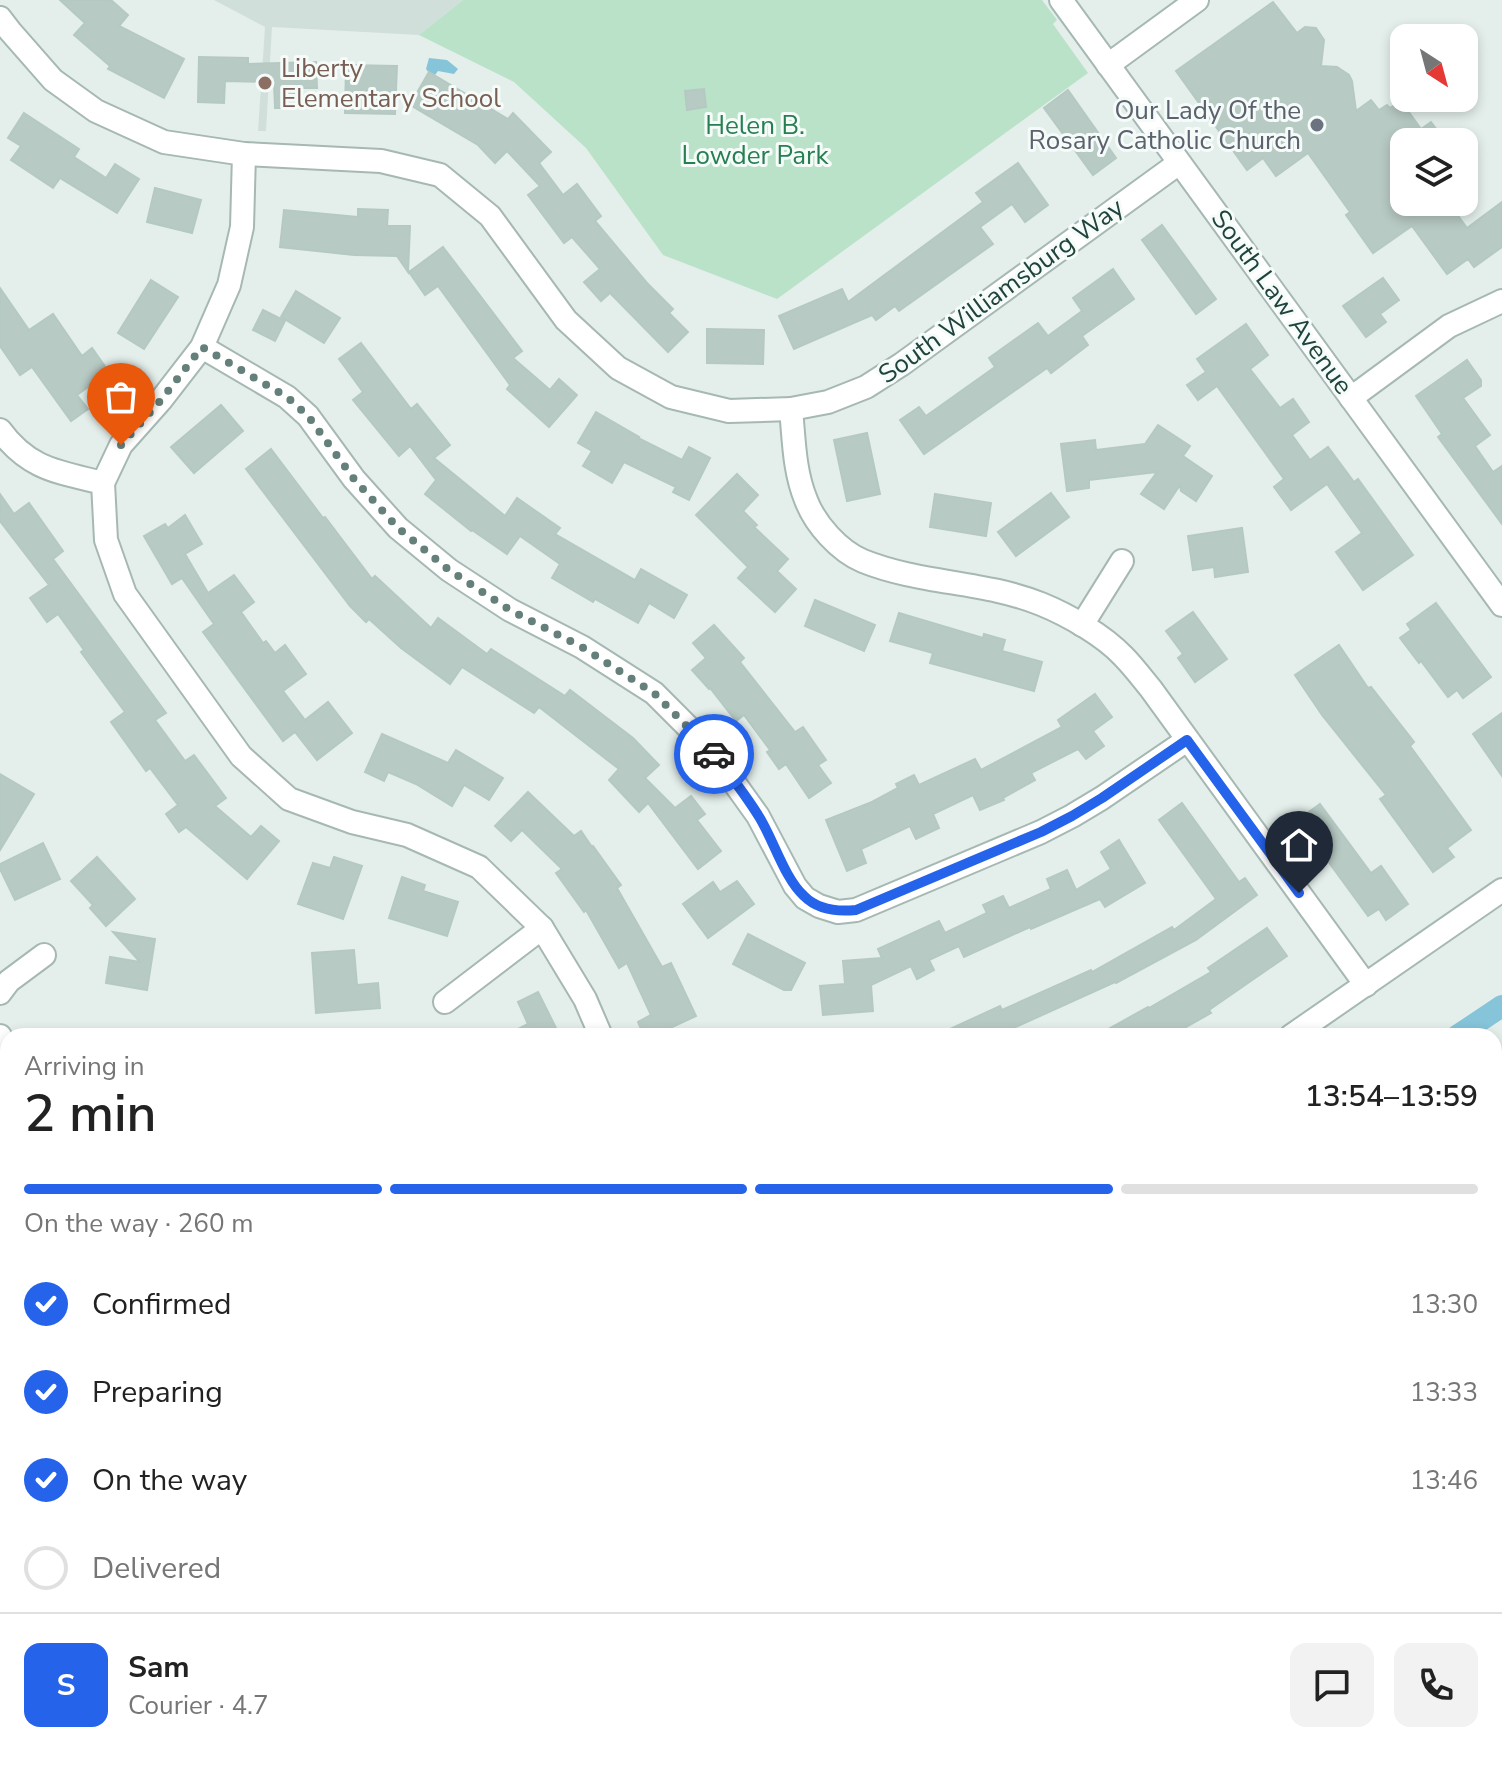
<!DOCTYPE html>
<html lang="en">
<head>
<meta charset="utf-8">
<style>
	:root { --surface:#fff; --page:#f2f2f2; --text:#222; --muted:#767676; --line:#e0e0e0; --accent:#2563eb }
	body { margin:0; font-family:"Nunito Sans",sans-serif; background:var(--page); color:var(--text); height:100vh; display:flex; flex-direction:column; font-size:30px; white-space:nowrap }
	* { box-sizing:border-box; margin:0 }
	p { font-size:26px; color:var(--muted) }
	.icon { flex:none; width:44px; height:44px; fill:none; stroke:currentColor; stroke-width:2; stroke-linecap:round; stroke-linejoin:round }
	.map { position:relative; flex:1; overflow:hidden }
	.details { position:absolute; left:0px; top:1028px; width:1502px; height:744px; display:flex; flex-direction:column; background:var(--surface); border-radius:24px 24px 0 0; box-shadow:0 4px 12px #0003 }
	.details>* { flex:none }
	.needle { width:52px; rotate:144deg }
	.fabs { position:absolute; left:1390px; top:24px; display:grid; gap:16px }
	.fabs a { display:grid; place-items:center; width:88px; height:88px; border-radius:16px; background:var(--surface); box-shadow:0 4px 12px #0003; font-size:40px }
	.pin { position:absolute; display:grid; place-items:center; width:68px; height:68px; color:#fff; margin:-82px -34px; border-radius:50% 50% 50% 0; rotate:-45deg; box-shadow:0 0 8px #0007 }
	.pin .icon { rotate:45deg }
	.courier { position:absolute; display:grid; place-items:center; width:80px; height:80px; margin:-40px; border:6px solid #2563eb; border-radius:50%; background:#fff; color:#222; box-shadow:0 2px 10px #0007 }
	.overview em { font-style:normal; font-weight:600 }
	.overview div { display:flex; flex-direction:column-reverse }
	.overview { display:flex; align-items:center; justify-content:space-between; height:136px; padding:0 24px }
	h1 { font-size:52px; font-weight:600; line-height:60px }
	.bar { display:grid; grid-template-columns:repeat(4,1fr); gap:12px 8px; align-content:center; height:96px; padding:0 24px }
	.bar i { height:10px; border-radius:6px; background:var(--line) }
	.bar .on { background:var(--accent) }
	.bar p { grid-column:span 4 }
	.line { display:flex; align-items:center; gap:20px; padding:0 24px; border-top:2px solid var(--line) }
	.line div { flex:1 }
	.round { display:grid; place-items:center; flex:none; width:84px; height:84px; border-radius:16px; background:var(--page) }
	ol { padding:0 24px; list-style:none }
	li { display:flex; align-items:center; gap:24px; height:88px }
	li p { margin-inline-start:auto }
	li .icon { padding:8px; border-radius:50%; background:var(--accent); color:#fff; stroke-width:4 }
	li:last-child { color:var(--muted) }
	li i { width:44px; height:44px; border:4px solid var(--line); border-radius:50% }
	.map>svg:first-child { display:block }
	.built { fill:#d1dfda }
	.green { fill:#bae2c9 }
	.water { fill:#86c4d9 }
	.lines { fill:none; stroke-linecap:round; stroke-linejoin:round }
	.canal { stroke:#86c4d9; stroke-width:22 }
	.building { fill:#b8cac4; stroke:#b5c9c3; stroke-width:2 }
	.minor-casing { stroke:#a6b8b3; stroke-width:26 }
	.minor { stroke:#fff; stroke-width:22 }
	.done { stroke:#657f7a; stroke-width:8; stroke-dasharray:0 14.4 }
	.route { stroke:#2563eb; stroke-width:10 }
	.education-dot { fill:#8d6e63; stroke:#f5fbf8; stroke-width:3 }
	.worship-dot { fill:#6b7280; stroke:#f5fbf8; stroke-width:3 }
	.labels { text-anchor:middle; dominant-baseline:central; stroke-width:6; stroke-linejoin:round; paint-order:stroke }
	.education-label { font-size:26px; fill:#785e54; stroke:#f5fbf8; text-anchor:start }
	.worship-label { font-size:26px; fill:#5b616d; stroke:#f5fbf8; text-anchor:end }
	.park-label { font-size:26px; fill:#267e51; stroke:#f5fbf8 }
	.street-label { font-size:26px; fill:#21433d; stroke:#f5fbf8 }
</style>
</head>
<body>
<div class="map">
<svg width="1502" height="1772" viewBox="0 0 1502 1772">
	<rect width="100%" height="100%" fill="#e4efeb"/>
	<!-- built -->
	<g class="built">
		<polygon points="214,0 463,0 419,35 272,27 266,131 258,131 265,27"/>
		<polygon points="8,1714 8,1764 299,1764 286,1772 0,1772 0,1717"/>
		<polygon points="349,1764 816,1764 822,1772 356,1772"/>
	</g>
	<!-- green -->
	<g class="green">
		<polygon points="463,0 1042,0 1057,20 1053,24 1088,73 777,299 663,255 586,148 514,82 419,35"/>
		<polygon points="349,1764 603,1764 562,1770 562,1772 356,1772"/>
		<polygon points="619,1764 724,1764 724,1772 620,1772"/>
	</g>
	<!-- water -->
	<polygon class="water" points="429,58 447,60 458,69 454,74 438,71 435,75 429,73 426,69"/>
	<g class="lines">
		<!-- canal -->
		<g class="canal">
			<polyline points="1457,1036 1502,1006"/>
			<polyline points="0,1680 8,1678"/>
		</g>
	</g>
	<!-- building -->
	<g class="building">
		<polygon points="60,0 111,0 128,15 119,26 184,59 164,98 108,69 110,66 74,35 85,23"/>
		<polygon points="1273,2 1297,33 1305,27 1316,28 1324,40 1321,66 1337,67 1349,75 1352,81 1356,111 1371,100 1379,110 1387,105 1390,108 1401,101 1421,129 1431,122 1446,142 1404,142 1404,202 1448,202 1467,228 1502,202 1502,247 1474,267 1468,259 1447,274 1412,226 1373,253 1346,215 1350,212 1308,153 1276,176 1263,158 1247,170 1176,71"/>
		<polygon points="199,57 248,58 248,64 316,62 317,88 294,88 295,108 275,108 274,82 225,81 224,103 198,102"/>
		<polygon points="346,65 397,66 395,114 345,113"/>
		<polygon points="429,72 508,119 513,113 551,152 539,163 563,195 577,184 601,216 595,221 647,283 673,309 669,313 688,332 668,352 610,293 601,301 584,282 600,269 572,237 564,243 528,195 540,186 507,151 495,163 478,145 410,105"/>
		<polygon points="704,89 706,107 687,110 685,91"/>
		<polygon points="1068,90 1116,158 1093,175 1044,108"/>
		<polygon points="24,113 79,149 74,157 106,178 115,164 139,179 117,213 60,178 53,188 11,160 21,146 8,138"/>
		<polygon points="1018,163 1048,205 1025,222 1012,204 980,227 993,244 899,311 895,306 876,320 872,315 794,349 779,316 842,289 848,302 983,202 976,193"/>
		<polygon points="155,188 201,200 192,233 147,222"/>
		<polygon points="358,209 388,210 387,226 410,226 408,272 397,256 354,255 280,247 284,210 358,217"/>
		<polygon points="1162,225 1216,299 1196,314 1142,240"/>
		<polygon points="443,247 522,351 513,358 550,390 559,379 577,395 549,427 507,389 510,385 438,286 425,295 409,272"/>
		<polygon points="1113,269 1134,299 1082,336 1088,345 1051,373 1047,368 924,454 900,420 919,407 926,416 995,367 989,358 1038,323 1048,336 1082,311 1073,298"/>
		<polygon points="1383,278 1399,300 1380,314 1386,322 1366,337 1343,306"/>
		<polygon points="151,280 178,297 144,349 118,333"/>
		<polygon points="0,288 29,330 53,314 82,356 92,348 109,372 77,395 88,409 71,421 32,367 20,375 0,346"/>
		<polygon points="296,291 340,318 324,343 281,317"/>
		<polygon points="263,310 285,321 275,341 253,330"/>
		<polygon points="1246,324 1268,355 1250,369 1280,408 1293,399 1309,422 1292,435 1310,460 1328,447 1354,482 1358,479 1413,555 1363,590 1336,552 1362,533 1327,484 1291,510 1274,487 1284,479 1217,386 1198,400 1187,385 1206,372 1197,359"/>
		<polygon points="707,329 764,330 763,364 707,363"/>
		<polygon points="361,343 411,409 417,404 450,445 434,458 505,516 517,498 560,528 555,534 635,580 641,569 687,595 674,618 649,603 638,623 595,599 593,602 552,578 560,564 520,536 507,554 472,530 471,531 425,494 436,480 410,446 399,456 353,400 363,392 339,359"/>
		<polygon points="1467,360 1481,380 1481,386 1463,398 1490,435 1475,446 1493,472 1502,466 1502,524 1438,437 1442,434 1416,396"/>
		<polygon points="221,405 243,431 194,473 171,447"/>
		<polygon points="596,412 639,437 638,438 682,460 689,447 710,458 689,500 673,492 676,487 624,462 612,483 583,466 592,451 578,443"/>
		<polygon points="1158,425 1190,446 1183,456 1212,476 1196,501 1181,491 1180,485 1164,509 1141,494 1157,472 1089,480 1089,488 1067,491 1061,444 1095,440 1096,450 1145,444"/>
		<polygon points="867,433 880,494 847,501 834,440"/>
		<polygon points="271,449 323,518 325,517 372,579 375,576 431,628 438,618 487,654 491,649 565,696 570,690 633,738 659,765 645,778 675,808 691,796 705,814 697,820 721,851 698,869 648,803 639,812 609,780 619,769 539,707 534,713 462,667 450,684 401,648 369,619 366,622 350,606 246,469"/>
		<polygon points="737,474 758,495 743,511 757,525 754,527 788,559 777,571 796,589 775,612 738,578 748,567 696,515"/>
		<polygon points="1051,493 1069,517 1016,556 998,532"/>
		<polygon points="0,494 14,514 29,503 63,551 53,559 166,713 155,720 185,761 194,755 226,798 215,806 251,837 261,826 279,841 247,879 186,827 179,832 166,814 178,805 150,768 146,771 111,722 125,712 81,652 84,650 58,614 47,622 30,598 49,585 0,521"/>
		<polygon points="935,494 991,503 986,536 930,527"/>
		<polygon points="185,515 202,544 185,554 208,593 234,575 254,602 241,612 263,643 266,641 275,653 285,645 306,674 283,691 305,720 328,702 352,733 317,760 295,732 283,741 203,632 214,624 182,578 172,584 144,536 165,524 168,528"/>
		<polygon points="1242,528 1248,572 1215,577 1214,567 1193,570 1188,536"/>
		<polygon points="815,600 875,625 864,651 805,626"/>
		<polygon points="1436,603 1491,677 1463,698 1457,690 1448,697 1421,661 1419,663 1400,638 1411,630 1407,624"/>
		<polygon points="1193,612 1227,659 1195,682 1178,658 1183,654 1166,631"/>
		<polygon points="899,613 983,638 984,634 1005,640 1002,651 1042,662 1034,691 930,663 933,653 890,641"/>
		<polygon points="714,625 744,658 740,662 795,732 803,727 826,760 818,765 831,783 809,798 786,764 779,769 767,752 770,750 744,715 736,721 710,688 709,689 692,670 706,658 693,643"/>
		<polygon points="1339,645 1368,688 1371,687 1414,742 1410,746 1471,830 1447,848 1454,857 1433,872 1380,799 1386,795 1322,715 1295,675"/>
		<polygon points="1095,694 1112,717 1093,731 1104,746 1086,759 1078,749 1031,773 1035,780 1003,798 1004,800 980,810 973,795 933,814 939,828 916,839 910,826 861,849 866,863 847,871 826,820 872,802 898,788 896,784 914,775 919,785 975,759 981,770 1062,727 1058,720"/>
		<polygon points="1502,713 1502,776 1473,734"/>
		<polygon points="382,734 448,763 456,750 503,778 489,800 464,785 452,806 416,784 388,772 384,781 365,772"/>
		<polygon points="0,774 34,794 0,850"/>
		<polygon points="528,792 574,836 581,831 592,847 593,846 621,885 617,888 662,967 671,963 696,1016 653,1036 644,1036 638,1022 651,1015 627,963 619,968 586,910 584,912 556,873 562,869 522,830 511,841 495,826"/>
		<polygon points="1182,803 1239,882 1245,878 1257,895 1196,940 1116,983 1115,982 996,1036 935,1036 1000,1006 1002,1010 1091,970 1092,972 1172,927 1174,930 1216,899 1159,820"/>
		<polygon points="1320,804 1371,873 1381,866 1408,904 1386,920 1379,909 1368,916 1298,820"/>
		<polygon points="1119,840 1145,883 1105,907 1100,899 1031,929 1030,927 964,957 959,946 929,960 934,970 917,979 911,966 871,985 873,1011 823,1015 820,986 845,984 843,961 882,958 878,949 939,921 945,933 987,913 983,905 1003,896 1009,908 1051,889 1047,879 1067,870 1076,890 1111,869 1101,852"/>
		<polygon points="43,843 60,879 15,900 0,869 0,864"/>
		<polygon points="97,857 135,899 106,926 90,908 93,905 71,881"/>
		<polygon points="334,857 362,866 343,919 298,904 313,863 330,868"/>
		<polygon points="402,877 425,885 423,891 458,902 447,936 389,918"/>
		<polygon points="737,881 754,904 708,938 683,904 713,882 720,892"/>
		<polygon points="1267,928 1287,956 1209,1010 1211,1013 1170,1036 1096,1036 1148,1007 1149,1008 1211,972 1208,968"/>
		<polygon points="113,932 155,939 147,990 106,983 110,957 140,962"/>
		<polygon points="748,934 805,963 791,990 784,990 733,964"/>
		<polygon points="354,950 357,985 378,983 380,1008 316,1013 312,953"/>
		<polygon points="538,992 560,1036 504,1036 528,1024 518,1002"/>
	</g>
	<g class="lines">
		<defs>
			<g id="minor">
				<polyline points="1061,0 1502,605"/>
				<polyline points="0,18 10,31 53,80 96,111 164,142 244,154 381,161 440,175 490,216 566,320 618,368 671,397 729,411 791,409 828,402 866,387 902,364 1179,163"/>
				<polyline points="1108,65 1197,0"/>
				<polyline points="202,347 287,397 308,416 354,479 398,528 449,570 510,610 582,647 654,693 710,749 758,816 795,886 805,898 819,906 838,912 856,910 1041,832 1072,816 1102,798 1187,740"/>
				<polyline points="1351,398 1449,326 1502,301"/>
				<path d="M791,409c3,31 3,62 15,91 9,24 33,51 57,61 57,23 121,20 178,43 27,11 62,31 82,52 10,10 19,22 28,33l215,296"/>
				<path d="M0,430c29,40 59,42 103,53l3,57 19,54 116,162 48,43 63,23 55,13 72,32 63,61 43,71 16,37"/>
				<polyline points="103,483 121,445 161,400 202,347 229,285 242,227 244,154"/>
				<polyline points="1082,625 1122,561"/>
				<polyline points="0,993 9,981 44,955"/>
				<polyline points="445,1002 542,928"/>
				<polyline points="0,1036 8,1051"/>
				<polyline points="1291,1036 1502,890"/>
				<polyline points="1494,1324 1502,1318"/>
				<polyline points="0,1408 8,1419"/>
				<polyline points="1494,1450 1502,1461"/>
				<polyline points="0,1599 8,1596"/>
				<polyline points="1412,1764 1427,1772"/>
				<polyline points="864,1772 875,1764"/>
				<polyline points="1132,1772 1143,1764"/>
			</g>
		</defs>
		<!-- minor casing -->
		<use href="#minor" class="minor-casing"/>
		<!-- minor -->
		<use href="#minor" class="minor"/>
	</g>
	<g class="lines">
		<!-- done -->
		<polyline class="done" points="121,445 161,400 202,347 287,397 308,416 354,479 398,528 449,570 510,610 582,647 654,693 714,754"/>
		<!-- route -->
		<path class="route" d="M714,754c15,20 31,40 44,61 15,23 26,63 46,81 14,14 33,16 52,14l185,-78 31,-16 30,-18 85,-58 112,153"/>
	</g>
	<!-- markers -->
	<circle class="education-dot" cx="265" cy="83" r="8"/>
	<circle class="worship-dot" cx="1317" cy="125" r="8"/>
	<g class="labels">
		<!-- education labels -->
		<g class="education-label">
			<text x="281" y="68">Liberty<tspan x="281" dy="30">Elementary School</tspan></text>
		</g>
		<!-- worship labels -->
		<g class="worship-label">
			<text x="1301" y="110">Our Lady Of the<tspan x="1301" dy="30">Rosary Catholic Church</tspan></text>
		</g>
		<!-- park labels -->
		<g class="park-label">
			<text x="755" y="125">Helen B.<tspan x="755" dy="30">Lowder Park</tspan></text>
		</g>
		<!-- street labels -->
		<g class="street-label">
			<text transform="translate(1001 291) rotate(-36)">South Williamsburg Way</text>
			<text transform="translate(1282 302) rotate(54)">South Law Avenue</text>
		</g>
	</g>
</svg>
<div class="fabs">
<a><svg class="needle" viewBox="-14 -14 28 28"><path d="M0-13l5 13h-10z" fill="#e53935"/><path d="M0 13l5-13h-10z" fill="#767676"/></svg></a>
<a><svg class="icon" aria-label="layers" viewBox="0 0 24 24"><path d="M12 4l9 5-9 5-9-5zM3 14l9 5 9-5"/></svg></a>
</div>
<div class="pin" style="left:121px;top:445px;background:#ea580c"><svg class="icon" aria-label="bag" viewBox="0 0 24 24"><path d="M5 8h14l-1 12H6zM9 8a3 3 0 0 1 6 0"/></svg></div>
<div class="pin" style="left:1299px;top:893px;background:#1f2937"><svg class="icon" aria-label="home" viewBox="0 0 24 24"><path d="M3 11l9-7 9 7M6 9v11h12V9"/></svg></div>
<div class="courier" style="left:714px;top:754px"><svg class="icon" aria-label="car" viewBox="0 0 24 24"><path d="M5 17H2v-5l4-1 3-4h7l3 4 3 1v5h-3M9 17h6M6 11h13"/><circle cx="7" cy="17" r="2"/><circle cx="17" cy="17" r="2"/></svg></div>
<section class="details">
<div class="overview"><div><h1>2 min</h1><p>Arriving in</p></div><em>13:54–13:59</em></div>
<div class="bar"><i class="on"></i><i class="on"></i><i class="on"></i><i></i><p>On the way · 260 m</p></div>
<ol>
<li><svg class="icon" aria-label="check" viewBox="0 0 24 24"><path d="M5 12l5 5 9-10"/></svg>Confirmed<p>13:30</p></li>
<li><svg class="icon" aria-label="check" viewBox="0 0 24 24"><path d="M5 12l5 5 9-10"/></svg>Preparing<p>13:33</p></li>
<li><svg class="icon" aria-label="check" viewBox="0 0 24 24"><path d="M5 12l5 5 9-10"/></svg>On the way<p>13:46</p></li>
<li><i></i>Delivered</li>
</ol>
<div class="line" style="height:144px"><b class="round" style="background:var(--accent);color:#fff">S</b><div><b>Sam</b><p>Courier · 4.7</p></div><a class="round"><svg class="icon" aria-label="chat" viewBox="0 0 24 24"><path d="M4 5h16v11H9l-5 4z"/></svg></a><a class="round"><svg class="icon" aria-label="phone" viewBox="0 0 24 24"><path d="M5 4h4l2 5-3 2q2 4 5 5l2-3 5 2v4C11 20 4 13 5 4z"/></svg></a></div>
</section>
</div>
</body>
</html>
